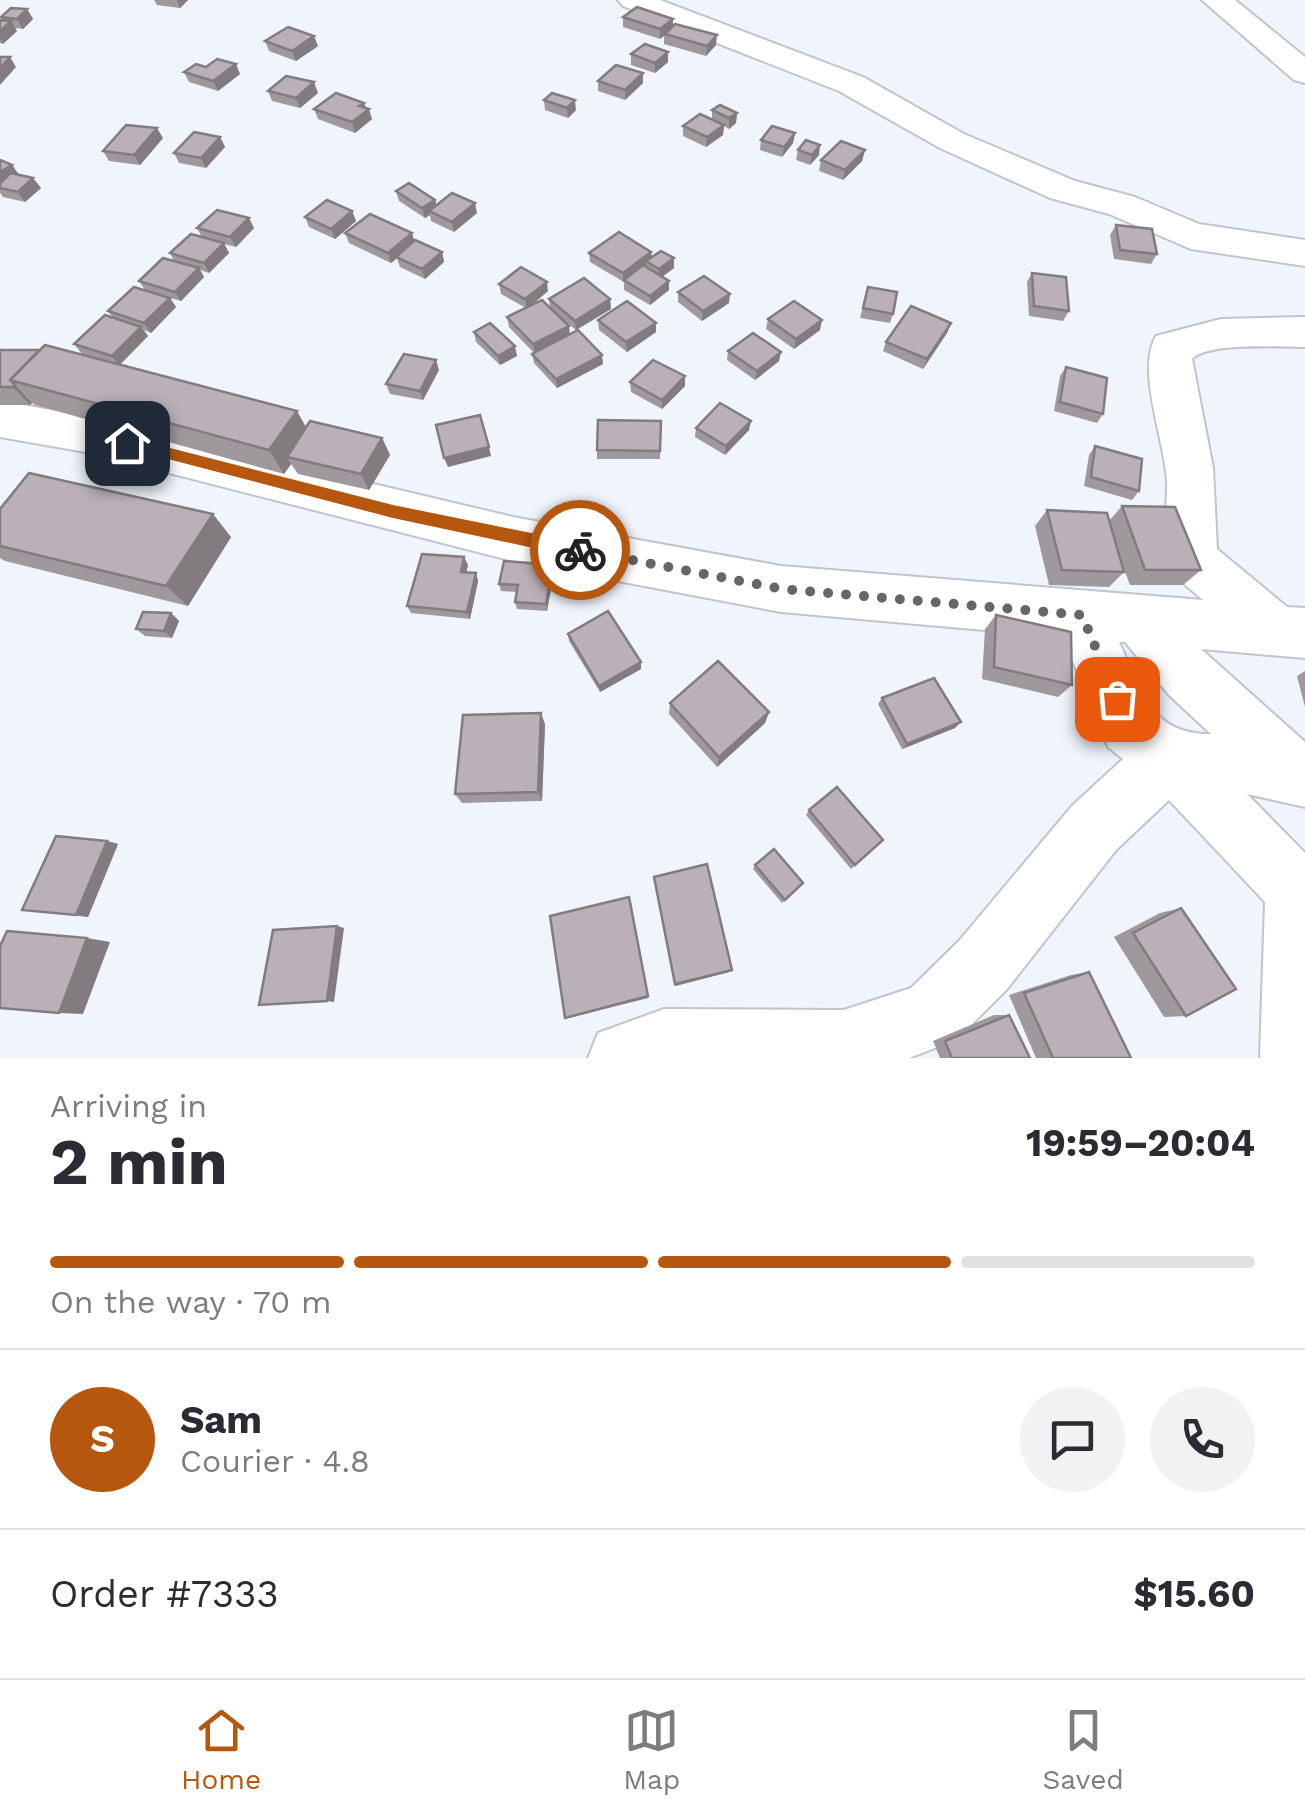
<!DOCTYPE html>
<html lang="en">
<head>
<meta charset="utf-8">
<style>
	:root { --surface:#fff; --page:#f2f2f3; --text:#2b2b33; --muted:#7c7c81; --line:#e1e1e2; --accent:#b6570f }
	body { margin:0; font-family:"Work Sans",sans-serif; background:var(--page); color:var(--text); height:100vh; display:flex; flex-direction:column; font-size:38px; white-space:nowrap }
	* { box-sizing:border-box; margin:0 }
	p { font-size:32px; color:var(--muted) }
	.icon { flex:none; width:55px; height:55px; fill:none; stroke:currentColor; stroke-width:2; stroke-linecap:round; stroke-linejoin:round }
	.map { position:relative; height:1058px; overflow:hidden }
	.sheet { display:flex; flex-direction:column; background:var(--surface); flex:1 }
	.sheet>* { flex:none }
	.pin { position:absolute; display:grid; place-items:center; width:85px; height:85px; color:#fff; margin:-42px; border-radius:20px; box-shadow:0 5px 15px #0006 }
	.courier { position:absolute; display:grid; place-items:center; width:100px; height:100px; margin:-50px; border:8px solid #b6570f; border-radius:50%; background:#fff; color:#222; box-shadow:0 2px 12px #0007 }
	.head em { font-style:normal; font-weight:700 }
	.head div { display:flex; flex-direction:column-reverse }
	.head { display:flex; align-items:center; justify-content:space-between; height:170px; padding:0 50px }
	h1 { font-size:65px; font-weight:700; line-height:75px }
	.bar { display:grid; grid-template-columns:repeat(4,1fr); gap:15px 10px; align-content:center; height:120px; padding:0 50px }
	.bar i { height:12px; border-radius:8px; background:var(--line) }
	.bar .active { background:var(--accent) }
	.bar p { grid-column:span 4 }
	.line { display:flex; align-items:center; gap:25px; padding:0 50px; border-top:2px solid var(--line) }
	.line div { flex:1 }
	.round { display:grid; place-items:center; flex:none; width:105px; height:105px; border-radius:52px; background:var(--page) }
	.menu { display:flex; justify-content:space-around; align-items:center; height:140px; border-top:2px solid var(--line); background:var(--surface); font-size:28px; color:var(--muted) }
	.menu a { display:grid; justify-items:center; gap:5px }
	.menu .active { color:var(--accent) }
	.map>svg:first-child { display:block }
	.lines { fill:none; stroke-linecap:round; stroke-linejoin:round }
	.minor-casing { stroke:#c0c4cc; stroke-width:4 }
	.minor { fill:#fff; fill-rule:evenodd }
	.wall { fill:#9f989d }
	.shaded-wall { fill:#827c80 }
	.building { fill:#b9b1b7; stroke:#827c80; stroke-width:2.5 }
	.route { fill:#b6570f }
	.done { stroke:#64666a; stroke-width:10; stroke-dasharray:0 18 }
</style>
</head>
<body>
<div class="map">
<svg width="1305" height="1058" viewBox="0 0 1305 1058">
	<rect width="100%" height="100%" fill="#f0f5fc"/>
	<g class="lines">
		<defs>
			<g id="minor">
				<polygon points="618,0 660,0 863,77 964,134 1075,181 1135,197 1199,224 1305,240 1305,266 1191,249 1109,214 1050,198 940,148 839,91 623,6"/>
				<polygon points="1202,0 1235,0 1305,57 1305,83 1294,80"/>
				<path d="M1305,317v30c-26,0 -97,-5 -113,12l21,109 4,81 70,58 18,1v50l-104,-9 104,93v65l-58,-13 58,59v205h-45l5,-156 -96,-102 -53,50 -109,139 -51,51 -47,18h-321l10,-25 66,-24 180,1 67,-22 48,-47 113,-135 51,-47 -15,-12 -45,-110 -282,-25 -268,-51 -422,-108 -91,-16v-36l91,16 422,100 268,49 422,34c-13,-12 -31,-23 -36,-40 -6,-23 1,-55 0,-79 -2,-40 -31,-110 -11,-145l65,-17zM1119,642h6l44,53 42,39c-61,1 -70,-45 -92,-92z"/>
			</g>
		</defs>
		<!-- minor casing -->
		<use href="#minor" class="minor-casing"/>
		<!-- minor -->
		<use href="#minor" class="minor"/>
	</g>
	<!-- wall -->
	<g class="wall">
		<polygon points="154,0 188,0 180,8 157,5"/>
		<polygon points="27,9 33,19 23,29 15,28 17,31 3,44 0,43 0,20 3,20 1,17"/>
		<polygon points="623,17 673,26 716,45 706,56 664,44 664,35 660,39 623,27"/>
		<polygon points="265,41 318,46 296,61 269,51"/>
		<polygon points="668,52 668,62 655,73 631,65 631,54"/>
		<polygon points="206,67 240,74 218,91 189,82 184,72"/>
		<polygon points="643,73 643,83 625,100 598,91 598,81"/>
		<polygon points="268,91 318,93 300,108 272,101"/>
		<polygon points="544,100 576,110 568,118 545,110"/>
		<polygon points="364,103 372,119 355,133 318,119 314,109"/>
		<polygon points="712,110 737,113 736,123 729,129 724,126 723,135 706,147 683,136 683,126 712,119"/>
		<polygon points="795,133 793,143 782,157 760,150 761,140"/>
		<polygon points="220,137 225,147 206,168 179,163 174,153"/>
		<polygon points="163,138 140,165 109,161 103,151"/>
		<polygon points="798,150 819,155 810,165 796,160"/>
		<polygon points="865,150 862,161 843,180 819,171 821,160"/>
		<polygon points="0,160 12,165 19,175 33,178 41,188 25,202 3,197 0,193"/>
		<polygon points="396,191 435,200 436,205 477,213 454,232 431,221 430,215 425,218 399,201"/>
		<polygon points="352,211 356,221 335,239 309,227 305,217"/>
		<polygon points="1116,225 1157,254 1151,264 1114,259 1110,235"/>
		<polygon points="197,228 254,228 236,247 224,244 229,253 209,273 200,270 204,277 181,301 170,298 176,307 151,333 144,330 148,336 120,365 306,427 382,438 390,455 369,490 298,474 291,464 284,474 35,405 32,403 30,405 0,405 0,350 105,361 82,354 74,344 113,318 108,311 145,290 139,281 174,261 170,253 202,237"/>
		<polygon points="345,233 415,241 442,252 444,262 425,279 400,267 397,258 391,263 349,243"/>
		<polygon points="651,252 652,257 674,268 662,277 669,281 669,290 650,305 624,290 624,282 590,262 589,253"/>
		<polygon points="1032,273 1069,311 1063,321 1029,316 1027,282"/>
		<polygon points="499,284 548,291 531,305 550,307 549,299 610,299 611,309 576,330 556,314 570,335 603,364 557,388 534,363 532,354 534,353 509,327 507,317 526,308 501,294"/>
		<polygon points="868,287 893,314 890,323 860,318"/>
		<polygon points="678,292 729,303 702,321 678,302"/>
		<polygon points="768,319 820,330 794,349 766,329"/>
		<polygon points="598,320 656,323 656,332 627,352 599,330"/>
		<polygon points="951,323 947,333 923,369 883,351 886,342"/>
		<polygon points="474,332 517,356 500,365 476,342"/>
		<polygon points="728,351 779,361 755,380 727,360"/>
		<polygon points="1066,367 1103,414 1097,423 1054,411 1060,376"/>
		<polygon points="439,370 423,400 390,394 386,384"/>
		<polygon points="685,376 685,386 662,409 631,392 630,382"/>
		<polygon points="661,421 660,459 597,459 597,450"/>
		<polygon points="696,428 749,430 725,455 695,437"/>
		<polygon points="1095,446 1139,491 1132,500 1084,486 1089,455"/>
		<polygon points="1122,506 1201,570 1183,585 1130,585 1119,555 1124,572 1109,587 1049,585 1035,526 1047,510 1109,521"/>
		<polygon points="0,509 231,537 188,606 5,561 0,558"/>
		<polygon points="468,565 466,573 476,573 478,581 470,619 411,613 407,606"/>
		<polygon points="553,565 554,572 547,611 517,609 515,602 517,592 501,591 499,584"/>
		<polygon points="171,613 179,621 172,638 145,636 136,629"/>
		<polygon points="996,615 1072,685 1058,697 982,679 985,629"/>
		<polygon points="568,634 641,662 641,669 600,692 569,641"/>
		<polygon points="1305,671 1305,707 1297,676"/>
		<polygon points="882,698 955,728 902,749 878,704"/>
		<polygon points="670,703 769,712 765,723 717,767 669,714"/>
		<polygon points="545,724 542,801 462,803 455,794"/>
		<polygon points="809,810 883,840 851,869 806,815"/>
		<polygon points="107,841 118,844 88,917 22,910"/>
		<polygon points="755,865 803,883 782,903 753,869"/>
		<polygon points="654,877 732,970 729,972 675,986"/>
		<polygon points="1181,908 1186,1016 1164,1017 1114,937 1160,913"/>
		<polygon points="1089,972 1131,1058 1036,1058 1009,995 1071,975"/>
		<polygon points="994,1015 1009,1015 1030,1058 940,1058 933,1041"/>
	</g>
	<!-- shaded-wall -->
	<g class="shaded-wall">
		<polygon points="177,0 188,0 180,8"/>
		<polygon points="27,9 33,19 23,29 17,19"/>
		<polygon points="673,19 673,29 660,39 660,29"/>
		<polygon points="11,21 17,31 3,44 0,38 0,31"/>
		<polygon points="717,35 716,45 706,56 707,46"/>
		<polygon points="314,36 318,46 296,61 292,51"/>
		<polygon points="668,52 668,62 655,73 655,63"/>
		<polygon points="10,57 16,67 0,85 0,68"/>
		<polygon points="236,64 240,74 218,91 213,81"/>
		<polygon points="643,73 643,83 625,100 625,90"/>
		<polygon points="314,82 318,93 300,108 296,98"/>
		<polygon points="575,100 576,110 568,118 567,108"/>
		<polygon points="364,103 366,111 369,109 372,119 355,133 352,122 359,106"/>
		<polygon points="737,113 736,123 729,129 729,118"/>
		<polygon points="724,125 723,135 706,147 707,137"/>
		<polygon points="157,128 163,138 140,165 134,155"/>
		<polygon points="795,133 793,143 782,157 784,147"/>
		<polygon points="220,137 225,147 206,168 201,158"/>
		<polygon points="820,145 819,155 810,165 812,155"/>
		<polygon points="865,150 862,161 843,180 845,170"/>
		<polygon points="12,165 19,175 0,187 0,172"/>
		<polygon points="33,178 41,188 25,202 18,192"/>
		<polygon points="435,200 438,210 429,211 430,215 425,218 422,208"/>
		<polygon points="475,203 477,213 454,232 452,222"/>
		<polygon points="352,211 356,221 335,239 331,229"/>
		<polygon points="249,218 254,228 236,247 230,237"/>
		<polygon points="412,233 415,243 391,263 388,253"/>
		<polygon points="224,243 229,253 209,273 204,263"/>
		<polygon points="442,252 444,262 425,279 422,269"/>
		<polygon points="651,252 652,262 646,261 646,266 626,281 624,280 623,283 623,273"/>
		<polygon points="674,258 674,268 659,279 659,269"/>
		<polygon points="199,268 204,277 181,301 175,292"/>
		<polygon points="669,281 669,290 650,305 650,296"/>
		<polygon points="547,282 548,291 527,309 525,299"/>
		<polygon points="730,294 729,303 702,321 703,311"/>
		<polygon points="170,298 176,307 151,333 144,323"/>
		<polygon points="610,299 611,309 576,330 575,321"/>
		<polygon points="822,320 820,330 794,349 796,339"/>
		<polygon points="656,323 656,332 627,352 626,342"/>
		<polygon points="951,323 947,333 923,369 927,359"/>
		<polygon points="569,326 570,336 535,354 533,344"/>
		<polygon points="141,327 148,336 119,365 112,356"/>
		<polygon points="515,346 517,356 500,365 498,356"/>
		<polygon points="781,352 779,361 755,380 757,371"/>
		<polygon points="602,355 603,364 557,388 556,379"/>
		<polygon points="436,360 439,370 423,400 420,391"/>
		<polygon points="685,376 685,386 662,409 662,400"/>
		<polygon points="15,385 32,403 30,405 13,387"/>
		<polygon points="297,411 311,436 287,457 291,464 284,474 269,450"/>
		<polygon points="751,421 749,430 725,455 726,446"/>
		<polygon points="382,438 390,455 369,490 361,474"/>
		<polygon points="489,447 491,456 448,467 444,458"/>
		<polygon points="213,514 231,537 188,606 166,586"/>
		<polygon points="464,557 468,565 464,580 461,572"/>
		<polygon points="553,565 554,572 547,611 546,604"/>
		<polygon points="476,573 478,581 470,619 467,612"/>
		<polygon points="171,613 179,621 172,638 164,631"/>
		<polygon points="641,662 641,669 600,692 599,686"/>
		<polygon points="769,712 765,723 717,767 719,757"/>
		<polygon points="541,713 545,724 542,801 538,792"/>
		<polygon points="961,722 955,728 902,749 907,744"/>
		<polygon points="107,841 118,844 88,917 76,915"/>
		<polygon points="337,926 344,928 334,1002 327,1001"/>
		<polygon points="87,938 110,942 83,1014 59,1013"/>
		<polygon points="732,970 729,972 675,986 675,984"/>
		<polygon points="648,996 648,998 568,1018 565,1018"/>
	</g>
	<!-- building -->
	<g class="building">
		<polygon points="637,7 673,19 660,29 623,17"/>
		<polygon points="11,8 27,9 17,19 1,17"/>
		<polygon points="0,20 11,21 0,31"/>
		<polygon points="675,24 717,35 707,46 665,34"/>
		<polygon points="288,27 314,36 292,51 265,41"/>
		<polygon points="645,44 668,52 655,63 631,54"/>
		<polygon points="0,57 10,57 0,68"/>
		<polygon points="217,59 236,64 213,81 184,72 196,64 206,67"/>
		<polygon points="616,65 643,73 625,90 598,81"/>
		<polygon points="286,76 314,82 296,98 268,91"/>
		<polygon points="336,93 364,103 359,106 369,109 352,122 314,109"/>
		<polygon points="552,93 575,100 567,108 544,100"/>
		<polygon points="720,105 737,113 729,118 712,110"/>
		<polygon points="700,114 724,125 707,137 683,126"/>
		<polygon points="126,125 157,128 134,155 103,151"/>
		<polygon points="772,126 795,133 784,147 761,140"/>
		<polygon points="194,132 220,137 201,158 174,153"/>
		<polygon points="806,140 820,145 812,155 798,150"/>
		<polygon points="841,141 865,150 845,170 821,160"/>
		<polygon points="0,160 12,165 0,172"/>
		<polygon points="11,173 33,178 18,192 0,188 0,183"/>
		<polygon points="409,183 435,200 422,208 396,191"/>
		<polygon points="452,193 475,203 452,222 429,211"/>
		<polygon points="327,200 352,211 331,229 305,217"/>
		<polygon points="217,210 249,218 230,237 197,228"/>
		<polygon points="370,214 412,233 388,253 345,233"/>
		<polygon points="1116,225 1152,229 1157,254 1120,250"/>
		<polygon points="619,232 651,252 623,273 589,253"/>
		<polygon points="191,234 224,243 204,263 170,253"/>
		<polygon points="415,240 442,252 422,269 396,257"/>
		<polygon points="661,251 674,258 659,269 646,261"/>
		<polygon points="163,258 199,268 175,292 139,281"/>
		<polygon points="643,265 669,281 650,296 624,280"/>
		<polygon points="521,267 547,282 525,299 499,284"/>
		<polygon points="1032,273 1066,277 1069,311 1034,306"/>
		<polygon points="704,276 730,294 703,311 678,292"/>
		<polygon points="584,278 610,299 575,321 549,299"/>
		<polygon points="134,287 170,298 144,323 108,311"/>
		<polygon points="868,287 897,292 893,314 863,308"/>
		<polygon points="542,300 569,326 533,344 507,317"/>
		<polygon points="627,301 656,323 626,342 598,320"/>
		<polygon points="794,301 822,320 796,339 768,319"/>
		<polygon points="911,306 951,323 927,359 886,342"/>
		<polygon points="105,315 141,327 112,356 74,344"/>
		<polygon points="490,323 515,346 498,356 474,332"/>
		<polygon points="578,330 602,355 556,379 532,354"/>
		<polygon points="753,333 781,352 757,371 728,351"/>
		<polygon points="45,345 297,411 269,450 10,380"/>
		<polygon points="0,350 39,350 10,380 15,385 13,387 0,387"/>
		<polygon points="404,354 436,360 420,391 386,384"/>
		<polygon points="653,360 685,376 662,400 630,382"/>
		<polygon points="1066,367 1107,378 1103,414 1060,402"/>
		<polygon points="720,403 751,421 726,446 696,428"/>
		<polygon points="480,415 489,447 444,458 436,425"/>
		<polygon points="598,420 661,421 660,451 597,450"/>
		<polygon points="310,421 382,438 361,474 287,457"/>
		<polygon points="1095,446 1142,459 1139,491 1091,477"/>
		<polygon points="29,473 213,514 166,586 0,546 0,509"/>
		<polygon points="1122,506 1175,507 1201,570 1145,570"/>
		<polygon points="1047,510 1107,513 1124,572 1062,570"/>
		<polygon points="422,554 464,557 461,572 476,573 467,612 407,606"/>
		<polygon points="504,561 553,565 546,604 515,602 518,585 499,584"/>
		<polygon points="608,611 641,662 599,686 568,634"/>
		<polygon points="143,612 171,613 164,631 136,629"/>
		<polygon points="996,615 1071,632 1072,685 994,667"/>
		<polygon points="718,661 769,712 719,757 670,703"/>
		<polygon points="934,678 961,722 907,744 882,698"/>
		<polygon points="541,713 538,792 455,794 463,715"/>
		<polygon points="837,787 883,840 855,865 809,810"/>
		<polygon points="56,836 107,841 76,915 22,910"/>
		<polygon points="774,849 803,883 785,900 755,865"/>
		<polygon points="707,864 732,970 675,984 654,877"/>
		<polygon points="629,897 648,996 565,1018 550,916"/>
		<polygon points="1181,908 1236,989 1186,1016 1133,933"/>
		<polygon points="337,926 327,1001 259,1005 273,930"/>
		<polygon points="7,931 87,938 59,1013 0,1008 0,946"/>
		<polygon points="1089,972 1131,1058 1053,1058 1024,993"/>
		<polygon points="1009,1015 1030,1058 952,1058 945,1041"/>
	</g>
	<!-- route -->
	<polygon class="route" points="127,437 393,505 580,543 588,550 580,558 393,518 122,447 122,439"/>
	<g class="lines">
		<!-- done -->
		<polyline class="done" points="580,550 782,589 1082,615 1117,699"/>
	</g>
</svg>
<div class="pin" style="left:1117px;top:699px;background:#ea580c"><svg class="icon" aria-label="bag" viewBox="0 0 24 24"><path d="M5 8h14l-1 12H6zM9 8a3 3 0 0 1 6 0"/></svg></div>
<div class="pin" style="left:127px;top:443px;background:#1f2937"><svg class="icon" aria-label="home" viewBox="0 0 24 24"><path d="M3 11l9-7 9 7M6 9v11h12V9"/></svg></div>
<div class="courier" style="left:580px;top:550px"><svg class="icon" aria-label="bike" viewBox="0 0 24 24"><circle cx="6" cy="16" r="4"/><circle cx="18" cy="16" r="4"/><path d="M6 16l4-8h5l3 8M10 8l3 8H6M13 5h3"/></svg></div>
</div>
<section class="sheet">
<div class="head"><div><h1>2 min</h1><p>Arriving in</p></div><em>19:59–20:04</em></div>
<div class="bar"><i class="active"></i><i class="active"></i><i class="active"></i><i></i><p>On the way · 70 m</p></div>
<div class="line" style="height:180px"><b class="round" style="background:var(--accent);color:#fff">S</b><div><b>Sam</b><p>Courier · 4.8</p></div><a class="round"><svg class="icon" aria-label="chat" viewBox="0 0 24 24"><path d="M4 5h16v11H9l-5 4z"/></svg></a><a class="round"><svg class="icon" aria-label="phone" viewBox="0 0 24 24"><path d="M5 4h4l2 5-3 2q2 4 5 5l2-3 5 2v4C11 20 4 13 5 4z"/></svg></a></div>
<div class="line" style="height:130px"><div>Order #7333</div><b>$15.60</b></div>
</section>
<nav class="menu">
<a class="active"><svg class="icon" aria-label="home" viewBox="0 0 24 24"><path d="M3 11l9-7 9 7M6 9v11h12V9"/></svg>Home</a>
<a><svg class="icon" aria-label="map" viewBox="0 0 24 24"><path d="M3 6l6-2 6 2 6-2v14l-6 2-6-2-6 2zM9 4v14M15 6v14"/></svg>Map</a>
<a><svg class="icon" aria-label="saved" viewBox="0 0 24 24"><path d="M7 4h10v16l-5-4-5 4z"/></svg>Saved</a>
</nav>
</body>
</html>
